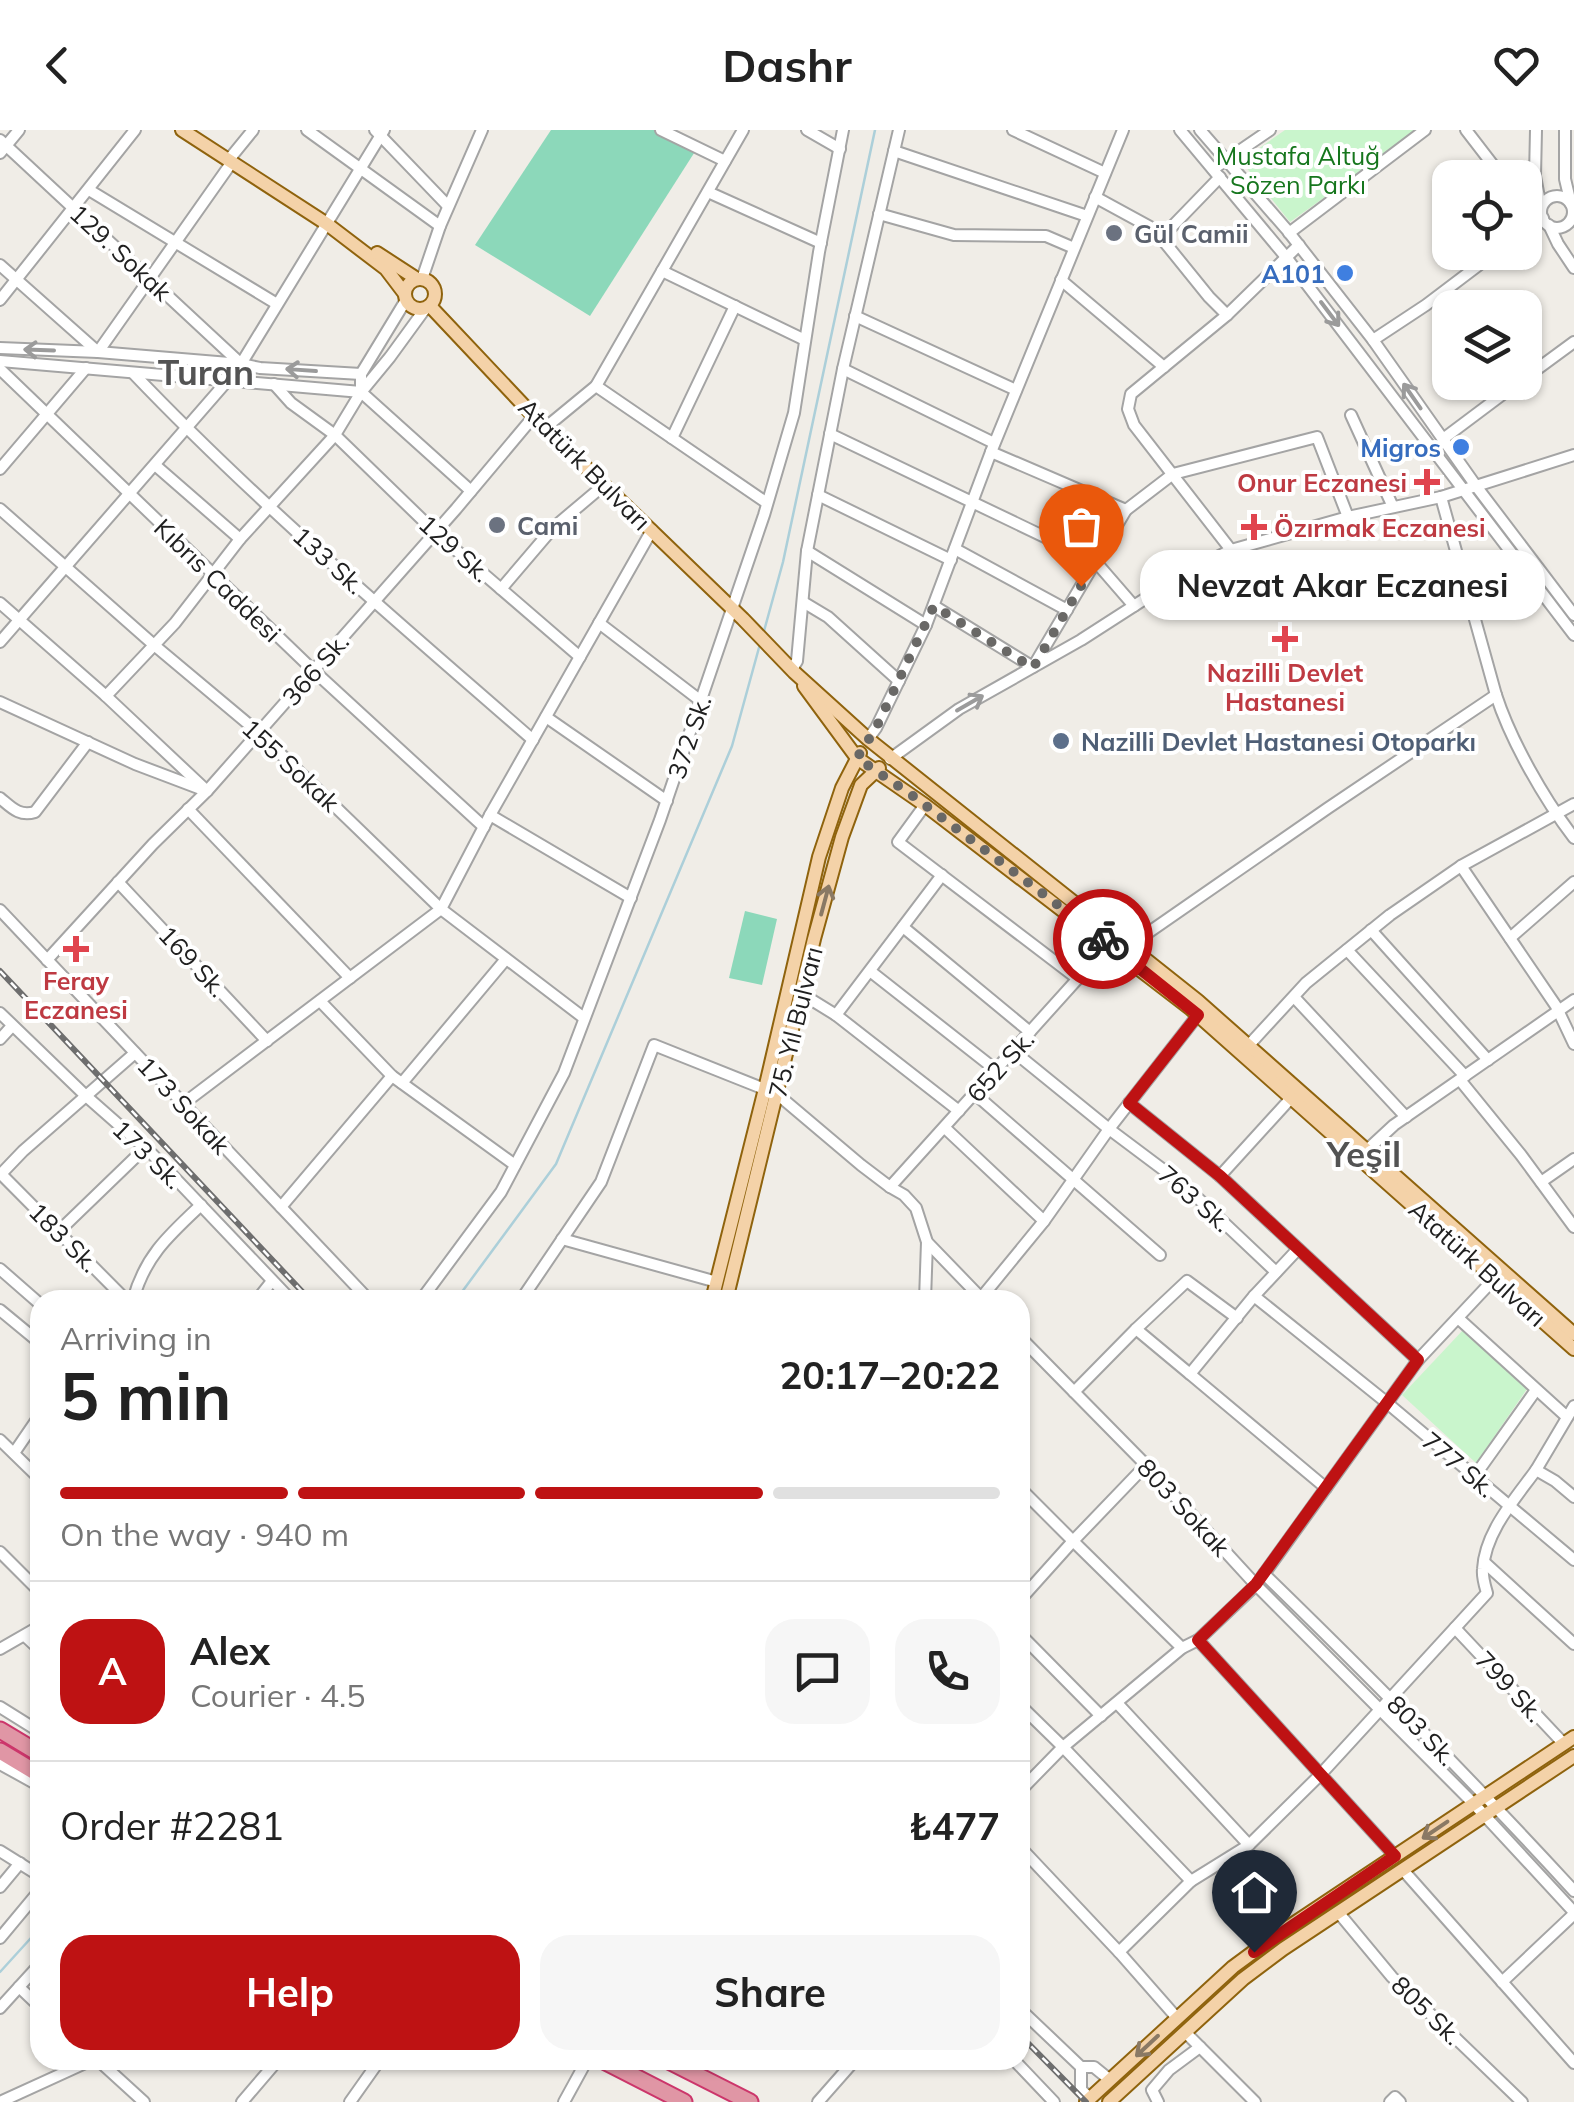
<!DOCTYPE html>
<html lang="en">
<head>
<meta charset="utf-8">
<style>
	:root { --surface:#fff; --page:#f6f6f6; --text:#222; --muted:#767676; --line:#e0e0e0; --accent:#be1213 }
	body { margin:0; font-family:Mulish,sans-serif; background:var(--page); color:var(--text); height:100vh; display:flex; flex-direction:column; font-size:38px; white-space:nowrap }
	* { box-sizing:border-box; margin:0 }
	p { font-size:32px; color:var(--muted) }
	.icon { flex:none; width:55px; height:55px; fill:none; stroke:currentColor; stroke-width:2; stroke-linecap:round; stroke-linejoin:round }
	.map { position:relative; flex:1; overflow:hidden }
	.panel { position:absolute; left:30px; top:1160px; width:1000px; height:780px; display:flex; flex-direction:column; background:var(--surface); border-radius:30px; box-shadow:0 2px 8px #0004 }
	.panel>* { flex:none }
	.tools { position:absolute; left:1432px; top:30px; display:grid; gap:20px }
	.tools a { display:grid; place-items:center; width:110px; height:110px; border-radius:20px; background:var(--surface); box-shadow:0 2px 8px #0004; font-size:50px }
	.pin { position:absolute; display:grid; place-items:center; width:85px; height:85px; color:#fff; margin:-102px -42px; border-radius:50% 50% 50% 0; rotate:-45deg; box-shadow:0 0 10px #0007 }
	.pin .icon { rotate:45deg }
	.courier { position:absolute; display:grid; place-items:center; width:100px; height:100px; margin:-50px; border:8px solid #be1213; border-radius:50%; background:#fff; color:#222; box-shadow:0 2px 12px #0007 }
	.bubble { position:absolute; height:70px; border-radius:30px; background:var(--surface); box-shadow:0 2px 8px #0004; font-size:32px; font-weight:700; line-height:70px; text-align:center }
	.summary em { font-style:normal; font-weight:700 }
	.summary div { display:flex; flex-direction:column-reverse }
	.summary { display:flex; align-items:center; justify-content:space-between; height:170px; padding:0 30px }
	h1 { font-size:65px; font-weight:700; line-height:75px }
	.bar { display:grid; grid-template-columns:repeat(4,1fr); gap:15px 10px; align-content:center; height:120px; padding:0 30px }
	.bar i { height:12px; border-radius:8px; background:var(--line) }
	.bar .selected { background:var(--accent) }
	.bar p { grid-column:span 4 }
	.line { display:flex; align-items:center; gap:25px; padding:0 30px; border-top:2px solid var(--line) }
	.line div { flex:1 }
	.round { display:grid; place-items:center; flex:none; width:105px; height:105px; border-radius:30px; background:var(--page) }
	.action { display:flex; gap:20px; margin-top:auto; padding:20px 30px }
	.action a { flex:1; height:115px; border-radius:30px; background:var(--accent); color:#fff; font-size:40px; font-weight:700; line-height:115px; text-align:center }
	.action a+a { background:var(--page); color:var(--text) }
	header { display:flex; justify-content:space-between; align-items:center; height:130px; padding:0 30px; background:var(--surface); font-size:45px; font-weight:700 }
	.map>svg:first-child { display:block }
	.park { fill:#c9f5cc }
	.pitch { fill:#8cd8ba }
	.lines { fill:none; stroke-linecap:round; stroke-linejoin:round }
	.stream { stroke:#accfd9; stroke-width:2.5 }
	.minor-casing { stroke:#a4a4a4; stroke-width:14 }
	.major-casing { stroke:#8f630d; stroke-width:16 }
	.highway-casing { stroke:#cc366b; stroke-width:19 }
	.minor { stroke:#fff; stroke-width:10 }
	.major { stroke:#f4d2a8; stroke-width:12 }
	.highway { stroke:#e096a5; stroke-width:15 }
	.rail-casing { stroke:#6e6e6e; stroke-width:6 }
	.rail { stroke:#fff; stroke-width:2.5; stroke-dasharray:8; stroke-linecap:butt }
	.oneway { stroke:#9b9b9b }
	.oneway2 { stroke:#8a7964 }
	.done { stroke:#696866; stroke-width:10; stroke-dasharray:0 18 }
	.route { stroke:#be1213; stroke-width:12 }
	.worship-dot { fill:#6b7280; stroke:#fff; stroke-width:4 }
	.shop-dot { fill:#3f7fe0; stroke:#fff; stroke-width:4 }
	.health-dot { fill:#e0444e; stroke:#fff; stroke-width:4 }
	.service-dot { fill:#5c6f8a; stroke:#fff; stroke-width:4 }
	.labels { text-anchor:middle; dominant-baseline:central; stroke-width:8; stroke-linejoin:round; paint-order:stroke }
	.park-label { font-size:25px; fill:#16761d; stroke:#fff }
	.worship-label { font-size:25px; font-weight:bold; fill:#5b616d; stroke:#fff; text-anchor:start }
	.street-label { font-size:25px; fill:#202020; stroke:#fff }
	.shop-label { font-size:25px; font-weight:bold; fill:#366cbe; stroke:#fff; text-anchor:end }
	.health-label { font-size:25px; font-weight:bold; fill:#be3a42; stroke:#fff }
	.service-label { font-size:25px; font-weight:bold; fill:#4e5e75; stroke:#fff; text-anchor:start }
	.district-label { font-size:35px; font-weight:bold; fill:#535353; stroke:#fff }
</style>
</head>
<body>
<header><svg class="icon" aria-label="back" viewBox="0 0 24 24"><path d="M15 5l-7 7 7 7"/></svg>Dashr<svg class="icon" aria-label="heart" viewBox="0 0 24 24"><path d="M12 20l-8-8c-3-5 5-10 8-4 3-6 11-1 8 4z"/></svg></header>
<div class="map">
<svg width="1574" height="1972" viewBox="0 0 1574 1972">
	<rect width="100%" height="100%" fill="#f0ede7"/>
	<!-- park -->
	<g class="park">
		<polygon points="1285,0 1419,0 1290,92 1241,31"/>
		<polygon points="1463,1200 1527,1259 1476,1333 1402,1265"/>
	</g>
	<!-- pitch -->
	<g class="pitch">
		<polygon points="551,0 654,0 696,20 590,186 475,115"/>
		<polygon points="745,781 777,789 762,855 729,848"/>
	</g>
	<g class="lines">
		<!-- stream -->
		<g class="stream">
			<polyline points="764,501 783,432 875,0"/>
			<polyline points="456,1170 556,1034 732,616 760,514"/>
			<polyline points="0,1842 40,1798"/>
		</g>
		<defs>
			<g id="minor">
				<polyline points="307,0 440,96"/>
				<polyline points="375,0 448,76"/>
				<polyline points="661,0 725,31"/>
				<polyline points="807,0 840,19"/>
				<polyline points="1013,0 1105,43"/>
				<polyline points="1180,0 1286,127 1574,505"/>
				<polyline points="1200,0 1287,100 1373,210 1476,356 1574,485"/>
				<polyline points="1466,0 1503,48"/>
				<polyline points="1536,0 1535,46 1541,78"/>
				<polyline points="1565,0 1565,49 1571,74"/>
				<polyline points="0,10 240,233"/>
				<polyline points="894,21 1087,86"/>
				<polyline points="0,23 19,0"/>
				<polyline points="231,27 253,0"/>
				<polyline points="1213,39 1270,0"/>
				<polyline points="89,60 277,174"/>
				<polyline points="708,62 821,113"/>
				<circle cx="1557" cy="82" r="16"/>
				<polyline points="1095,67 1150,97 1158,104 1209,167 1227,185"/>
				<polyline points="1525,76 1537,92"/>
				<polyline points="879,84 954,105 1046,106 1074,118"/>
				<polyline points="1549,95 1558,114 1574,138"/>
				<polyline points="1525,101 1543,88"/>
				<polyline points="1289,103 1425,0"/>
				<polyline points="1161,108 1220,47"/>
				<polyline points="0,135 98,222 232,32"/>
				<polyline points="662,141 805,210"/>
				<polyline points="422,149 440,96 482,0"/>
				<polyline points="1061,150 1164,237"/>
				<polyline points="0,170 135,0"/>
				<polyline points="855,186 1016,260"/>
				<polyline points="1373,210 1426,175 1496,122"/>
				<polyline points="0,218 98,222 241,234 260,238 361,244"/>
				<polyline points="0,231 361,262"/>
				<polyline points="241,234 384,0"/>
				<polyline points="0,239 314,541 484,697"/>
				<polyline points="843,239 994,313"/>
				<path d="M133,243c125,131 264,248 400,367"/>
				<polyline points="1525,248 1574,212"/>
				<polyline points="274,254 291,273 335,305 435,402 580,527"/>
				<polyline points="596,256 767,373"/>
				<polyline points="362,261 390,227 425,179"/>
				<polyline points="361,262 471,361"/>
				<polyline points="1351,285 1393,377"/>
				<polyline points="545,298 596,256 743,0"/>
				<polyline points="830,304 1095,431 1134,476"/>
				<polyline points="672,308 735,176"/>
				<polyline points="1443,309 1519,252"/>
				<polyline points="991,322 1126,380"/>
				<polyline points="155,335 240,409"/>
				<polyline points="0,339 86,238"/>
				<polyline points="818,365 951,430"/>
				<path d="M1441,367l55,198c15,46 48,104 78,143"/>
				<polyline points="0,379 154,515 259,603 441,779 584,888"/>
				<polyline points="955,419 1067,480"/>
				<polyline points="1231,420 1134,295 1128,279 1131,264 1227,185 1299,115"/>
				<polyline points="807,421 926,495"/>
				<polyline points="501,459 553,398 604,355"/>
				<polyline points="803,472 828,487 899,551"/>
				<polyline points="0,473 106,566 207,661"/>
				<polyline points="934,476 1033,537 1126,380 1173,344 1317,307 1348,387"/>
				<polyline points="599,493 701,571"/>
				<polyline points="0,512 228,250"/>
				<polyline points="792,539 797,531 807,421 843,239 899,0"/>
				<polyline points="106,566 175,493 240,409 335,305 361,262 361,244 406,170"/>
				<polyline points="0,572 135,634 201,659"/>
				<polyline points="546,587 667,671"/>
				<polyline points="868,609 876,598 926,495 991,322 1123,0"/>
				<polyline points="890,629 959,579 1081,510 1182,445 1231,420 1348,387 1441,367 1574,325"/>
				<path d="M0,668c11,9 19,19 35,14l53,-70"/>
				<polyline points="925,675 898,712 1078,849"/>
				<polyline points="188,679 350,848"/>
				<polyline points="490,685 631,768"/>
				<polyline points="1461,736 1556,876 1574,914"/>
				<polyline points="118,752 267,911"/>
				<polyline points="0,780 369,1170"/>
				<polyline points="903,797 1030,902"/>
				<polyline points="1371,800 1488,930"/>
				<polyline points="1510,808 1574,752"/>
				<polyline points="1129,816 1328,678 1496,565"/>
				<polyline points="1347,820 1465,946"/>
				<polyline points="47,830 153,714 207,661 456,379 534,286"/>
				<polyline points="870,841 996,940"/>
				<polyline points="802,864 836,885 942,745"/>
				<polyline points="1294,867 1406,987"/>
				<polyline points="320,871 392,946 515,1035"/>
				<polyline points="0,883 86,966 153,1025 291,1170"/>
				<polyline points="836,885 959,981"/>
				<polyline points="0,909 12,896"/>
				<polyline points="1249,915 1306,853 1390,785 1461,736 1574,674"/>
				<polyline points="1013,921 1109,999 1185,1056 1276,1142"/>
				<polyline points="1460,950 1521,1025 1574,1097"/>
				<polyline points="402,953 506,829"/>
				<polyline points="975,964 1160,1125"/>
				<polyline points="1129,973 1220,1046 1292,967"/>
				<polyline points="183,974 441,779 490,685 652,400"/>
				<polyline points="945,998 1044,1091"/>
				<polyline points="1367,1020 1394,995 1574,870"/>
				<polyline points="1,1044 126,1170"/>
				<polyline points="0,1045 23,1021 135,923"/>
				<polyline points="1220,1046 1418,1230"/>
				<polyline points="1541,1052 1574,1029"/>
				<polyline points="890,1057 1109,814"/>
				<polyline points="281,1077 392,946"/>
				<polyline points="58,1102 145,1018"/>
				<polyline points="562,1109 717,1152"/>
				<polyline points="1298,1119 1254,1166 1386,1272 1574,1430"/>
				<polyline points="0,1139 40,1174"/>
				<path d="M1495,1148l-77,82 -162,225 -58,55 -16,8 -119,99 128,134 58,-36 72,-71 166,-181c-2,-7 -5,-16 -4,-24 2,-37 32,-70 53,-99l19,11 19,16"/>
				<polyline points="1254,1166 1190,1244 1326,1358"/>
				<polyline points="981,1168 1044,1091 1109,999 1198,885"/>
				<path d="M133,1170c12,-44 36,-65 68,-95"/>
				<polyline points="257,1170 272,1151"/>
				<polyline points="421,1170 501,1062 564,943 660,690 764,385 794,283 819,122 843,0"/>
				<polyline points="521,1170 601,1052 654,915 777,964 861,1035 890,1057 904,1065 916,1078 927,1112 983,1170"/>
				<polyline points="925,1170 927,1112"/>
				<polyline points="0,1180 40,1213"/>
				<polyline points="1458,1188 1567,1287"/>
				<polyline points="1020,1207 1146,1335 1256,1455 1474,1674 1574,1782"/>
				<polyline points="1190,1244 1136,1199 1187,1151 1237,1188"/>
				<polyline points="1074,1262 1136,1199"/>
				<polyline points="0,1310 40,1349"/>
				<polyline points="14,1323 40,1285"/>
				<polyline points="1146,1335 1073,1411 1182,1518"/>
				<polyline points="1536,1340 1574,1276"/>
				<polyline points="1474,1347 1536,1260"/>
				<polyline points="1020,1358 1073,1411 1020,1470"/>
				<polyline points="0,1422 40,1462"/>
				<polyline points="1484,1432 1574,1514"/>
				<path d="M1264,1444c106,103 210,208 310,317"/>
				<polyline points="1455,1498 1564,1614"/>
				<polyline points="1020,1504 1101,1586"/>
				<polyline points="25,1506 40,1520"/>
				<polyline points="1198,1510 1395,1726"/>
				<polyline points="0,1519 40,1496"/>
				<polyline points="1117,1573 1249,1715"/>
				<polyline points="1020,1575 1063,1617 1020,1661"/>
				<polyline points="0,1577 40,1602"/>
				<polyline points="0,1634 40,1656"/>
				<polyline points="1020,1717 1119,1822 1191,1751"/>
				<polyline points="0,1721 40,1746"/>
				<polyline points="1403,1740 1574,1933"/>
				<polyline points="0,1757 20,1733"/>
				<polyline points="1338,1782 1392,1847 1522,1972"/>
				<polyline points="0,1808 40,1760"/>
				<polyline points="1119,1822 1177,1888"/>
				<polyline points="1502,1852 1574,1784"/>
				<polyline points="19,1857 40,1877"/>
				<polyline points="0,1878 40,1834"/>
				<polyline points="1020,1879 1081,1937 1094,1937 1110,1950"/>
				<polyline points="1200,1917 1255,1972"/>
				<polyline points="98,1930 144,1972"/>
				<polyline points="1014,1930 1054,1972"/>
				<polyline points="1081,1937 1081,1960 1090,1968"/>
				<polyline points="0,1972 92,1930"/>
				<polyline points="242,1972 278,1930"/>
				<polyline points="350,1972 379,1931 377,1930"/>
				<polyline points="564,1972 587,1930"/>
				<polyline points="818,1972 855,1930"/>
				<polyline points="1158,1972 1152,1960 1169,1940 1200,1917 1185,1902"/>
				<polyline points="1390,1972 1395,1967 1400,1972"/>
			</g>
			<g id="major">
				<polyline points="182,0 327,94 386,139 405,164"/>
				<polyline points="377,123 417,149"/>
				<circle cx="420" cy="164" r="15"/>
				<polyline points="430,176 545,298 743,489 794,542 868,609 1198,871 1574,1204"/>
				<polyline points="804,556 857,628 925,675 1191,879 1574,1219"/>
				<polyline points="712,1170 765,959 819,727 842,658 860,623"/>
				<polyline points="726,1170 814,809 842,707 861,655 879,638"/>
				<polyline points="1086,1972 1233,1837 1275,1806 1574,1607"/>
				<polyline points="1109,1972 1243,1849 1283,1819 1574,1626"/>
			</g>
			<g id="highway">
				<polyline points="0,1600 40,1624"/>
				<polyline points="0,1621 40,1645"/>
				<polyline points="602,1930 684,1972"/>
				<polyline points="667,1930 750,1972"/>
			</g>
		</defs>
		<!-- minor casing -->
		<use href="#minor" class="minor-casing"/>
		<!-- major casing -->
		<use href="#major" class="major-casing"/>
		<!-- highway casing -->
		<use href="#highway" class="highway-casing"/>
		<!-- minor -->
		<use href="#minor" class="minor"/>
		<!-- major -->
		<use href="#major" class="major"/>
		<!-- highway -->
		<use href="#highway" class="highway"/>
		<defs>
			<g id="rail">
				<polyline points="0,841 310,1170"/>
				<polyline points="1020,1905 1086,1972"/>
			</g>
		</defs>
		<!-- rail casing -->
		<use href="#rail" class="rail-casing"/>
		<!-- rail -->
		<use href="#rail" class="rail"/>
	</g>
	<!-- one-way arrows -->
	<defs><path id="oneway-shaft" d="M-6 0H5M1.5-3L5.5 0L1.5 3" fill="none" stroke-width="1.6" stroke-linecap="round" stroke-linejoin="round" transform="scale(2.5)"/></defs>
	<g class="oneway">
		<use href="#oneway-shaft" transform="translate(1330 184) rotate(53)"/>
		<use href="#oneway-shaft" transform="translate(39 220) rotate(-178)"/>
		<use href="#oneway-shaft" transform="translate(301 240) rotate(-176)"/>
		<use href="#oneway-shaft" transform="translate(1412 266) rotate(-125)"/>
		<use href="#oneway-shaft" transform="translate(970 573) rotate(-30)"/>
	</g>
	<g class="oneway2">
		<use href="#oneway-shaft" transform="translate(825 770) rotate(-75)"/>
		<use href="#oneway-shaft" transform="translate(1435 1700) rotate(146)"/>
		<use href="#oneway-shaft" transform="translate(1147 1916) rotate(137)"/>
	</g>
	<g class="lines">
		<!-- done -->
		<polyline class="done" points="1081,456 1033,538 934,476 876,598 857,628 913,666 1103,809"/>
		<!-- route -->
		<polyline class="route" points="1103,809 1198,885 1129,973 1220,1046 1418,1230 1256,1454 1198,1510 1395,1726 1254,1822"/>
	</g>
	<!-- markers -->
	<g class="worship-dot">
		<circle cx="1114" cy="103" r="10"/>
		<circle cx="497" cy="395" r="10"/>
	</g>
	<g class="shop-dot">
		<circle cx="1345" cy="143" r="10"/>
		<circle cx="1461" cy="317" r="10"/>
	</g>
	<g class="health-dot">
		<path d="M1422 337h10v10h10v10h-10v10h-10v-10h-10v-10h10z"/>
		<path d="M1249 382h10v10h10v10h-10v10h-10v-10h-10v-10h10z"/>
		<path d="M1280 494h10v10h10v10h-10v10h-10v-10h-10v-10h10z"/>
		<path d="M71 804h10v10h10v10h-10v10h-10v-10h-10v-10h10z"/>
	</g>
	<circle class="service-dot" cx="1061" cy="611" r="10"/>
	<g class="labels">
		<!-- park labels -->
		<g class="park-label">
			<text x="1298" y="25">Mustafa Altuğ<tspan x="1298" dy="29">Sözen Parkı</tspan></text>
		</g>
		<!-- worship labels -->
		<g class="worship-label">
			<text x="1134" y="103">Gül Camii</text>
			<text x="517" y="395">Cami</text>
		</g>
		<!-- street labels -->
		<g class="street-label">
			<text transform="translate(121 122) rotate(43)">129. Sokak</text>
			<text transform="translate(585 334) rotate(45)">Atatürk Bulvarı</text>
			<text transform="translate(455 418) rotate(42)">129 Sk.</text>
			<text transform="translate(329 430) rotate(42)">133 Sk.</text>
			<text transform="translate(218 450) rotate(44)">Kıbrıs Caddesi</text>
			<text transform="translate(315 539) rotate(-49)">366 Sk.</text>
			<text transform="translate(689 607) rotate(-71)">372 Sk.</text>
			<text transform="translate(291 635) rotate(43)">155 Sokak</text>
			<text transform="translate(193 831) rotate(47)">169 Sk.</text>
			<text transform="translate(795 892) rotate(-76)">75. Yıl Bulvarı</text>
			<text transform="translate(1000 936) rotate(-48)">652 Sk.</text>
			<text transform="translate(184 975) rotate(47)">173 Sokak</text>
			<text transform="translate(148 1024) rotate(44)">173 Sk.</text>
			<text transform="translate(1195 1068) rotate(41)">763 Sk.</text>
			<text transform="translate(64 1107) rotate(45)">183 Sk.</text>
			<text transform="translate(1478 1133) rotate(42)">Atatürk Bulvarı</text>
			<text transform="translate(1459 1334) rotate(40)">777 Sk.</text>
			<text transform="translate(1184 1377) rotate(47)">803 Sokak</text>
			<text transform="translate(1510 1556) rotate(47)">799 Sk.</text>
			<text transform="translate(1422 1600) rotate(46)">803 Sk.</text>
			<text transform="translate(1427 1880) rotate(44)">805 Sk.</text>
		</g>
		<!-- shop labels -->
		<g class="shop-label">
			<text x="1325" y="143">A101</text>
			<text x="1441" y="317">Migros</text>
		</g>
		<!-- health labels -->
		<g class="health-label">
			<text x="1407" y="352" text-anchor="end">Onur Eczanesi</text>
			<text x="1274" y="397" text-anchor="start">Özırmak Eczanesi</text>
			<text x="1285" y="542">Nazilli Devlet<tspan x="1285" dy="29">Hastanesi</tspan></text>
			<text x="76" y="850">Feray<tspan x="76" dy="29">Eczanesi</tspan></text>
		</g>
		<!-- service labels -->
		<g class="service-label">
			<text x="1081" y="611">Nazilli Devlet Hastanesi Otoparkı</text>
		</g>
		<!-- district labels -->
		<g class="district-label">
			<text x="206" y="242">Turan</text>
			<text x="1364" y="1024">Yeşil</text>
		</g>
	</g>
</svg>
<div class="tools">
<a><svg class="icon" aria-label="locate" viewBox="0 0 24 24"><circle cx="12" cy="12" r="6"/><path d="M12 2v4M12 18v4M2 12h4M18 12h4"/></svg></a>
<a><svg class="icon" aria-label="layers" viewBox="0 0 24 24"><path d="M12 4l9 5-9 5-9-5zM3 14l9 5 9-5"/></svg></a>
</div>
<div class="pin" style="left:1081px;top:456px;background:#ea580c"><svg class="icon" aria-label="bag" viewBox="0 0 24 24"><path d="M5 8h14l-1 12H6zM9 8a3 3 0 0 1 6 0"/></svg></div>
<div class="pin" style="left:1254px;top:1822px;background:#1f2937"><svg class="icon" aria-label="home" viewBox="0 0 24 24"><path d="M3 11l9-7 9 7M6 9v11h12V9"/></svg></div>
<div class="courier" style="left:1103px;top:809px"><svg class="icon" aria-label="bike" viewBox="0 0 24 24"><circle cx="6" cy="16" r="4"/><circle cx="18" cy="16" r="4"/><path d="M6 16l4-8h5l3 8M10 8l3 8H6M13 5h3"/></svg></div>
<div class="bubble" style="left:1140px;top:420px;width:405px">Nevzat Akar Eczanesi</div>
<section class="panel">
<div class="summary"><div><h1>5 min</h1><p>Arriving in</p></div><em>20:17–20:22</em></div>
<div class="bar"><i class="selected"></i><i class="selected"></i><i class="selected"></i><i></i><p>On the way · 940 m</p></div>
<div class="line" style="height:180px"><b class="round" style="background:var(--accent);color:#fff">A</b><div><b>Alex</b><p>Courier · 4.5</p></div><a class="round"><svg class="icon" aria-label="chat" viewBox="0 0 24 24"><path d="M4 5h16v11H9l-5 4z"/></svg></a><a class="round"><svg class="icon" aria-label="phone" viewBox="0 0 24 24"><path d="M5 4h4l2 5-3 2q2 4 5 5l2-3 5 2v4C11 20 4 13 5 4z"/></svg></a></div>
<div class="line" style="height:130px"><div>Order #2281</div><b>₺477</b></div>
<div class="action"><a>Help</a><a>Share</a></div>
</section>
</div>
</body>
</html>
